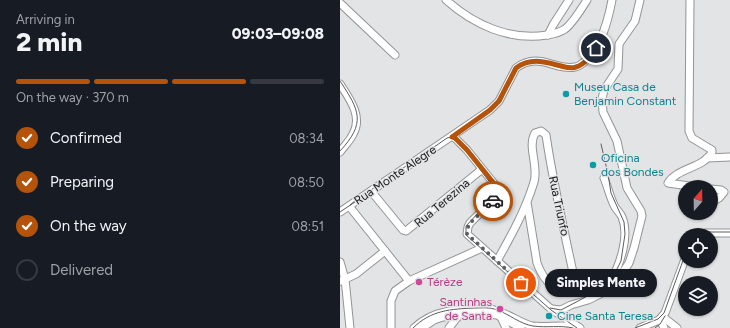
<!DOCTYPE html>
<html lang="en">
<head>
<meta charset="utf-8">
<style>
	:root { --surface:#171b24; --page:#242831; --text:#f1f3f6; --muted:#9ea1a6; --line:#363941; --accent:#b45309 }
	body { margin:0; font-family:Figtree,sans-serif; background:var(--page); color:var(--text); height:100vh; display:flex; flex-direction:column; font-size:15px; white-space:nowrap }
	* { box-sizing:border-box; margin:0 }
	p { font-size:13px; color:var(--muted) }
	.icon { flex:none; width:22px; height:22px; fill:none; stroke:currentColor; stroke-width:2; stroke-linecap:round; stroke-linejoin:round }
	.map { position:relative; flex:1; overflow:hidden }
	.details { display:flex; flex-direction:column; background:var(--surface); width:340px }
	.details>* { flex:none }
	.needle { width:26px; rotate:20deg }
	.buttons { position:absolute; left:338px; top:180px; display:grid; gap:8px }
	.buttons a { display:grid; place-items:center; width:40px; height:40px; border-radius:50%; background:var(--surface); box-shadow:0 1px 3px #0004; font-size:20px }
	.pin { position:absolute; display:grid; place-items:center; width:34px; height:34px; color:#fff; margin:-17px; border:2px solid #fff; border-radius:50%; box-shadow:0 1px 4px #0007 }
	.courier { position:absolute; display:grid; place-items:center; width:40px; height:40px; margin:-20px; border:3px solid #b45309; border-radius:50%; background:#fff; color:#222; box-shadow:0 1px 5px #0007 }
	.bubble { position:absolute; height:28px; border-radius:14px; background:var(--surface); box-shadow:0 1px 3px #0004; font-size:13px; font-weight:800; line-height:28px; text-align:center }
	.overview em { font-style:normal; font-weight:800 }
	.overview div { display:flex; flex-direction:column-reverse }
	.overview { display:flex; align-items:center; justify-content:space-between; height:68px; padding:0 16px }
	h1 { font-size:26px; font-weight:800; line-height:30px }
	.bar { display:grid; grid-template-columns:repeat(4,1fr); gap:6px 4px; align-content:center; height:48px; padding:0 16px }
	.bar i { height:5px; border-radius:3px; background:var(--line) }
	.bar .on { background:var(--accent) }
	.bar p { grid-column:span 4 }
	ol { padding:0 16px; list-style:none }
	li { display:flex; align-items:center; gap:12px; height:44px }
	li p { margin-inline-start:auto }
	li .icon { padding:4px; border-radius:50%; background:var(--accent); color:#fff; stroke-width:4 }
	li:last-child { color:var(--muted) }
	li i { width:22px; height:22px; border:2px solid var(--line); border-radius:50% }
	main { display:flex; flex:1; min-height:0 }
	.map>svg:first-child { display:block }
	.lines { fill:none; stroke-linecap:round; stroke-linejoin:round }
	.minor-casing { stroke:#939496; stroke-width:9 }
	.minor { stroke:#fff; stroke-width:7 }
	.tram { stroke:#5c5c5d; stroke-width:1 }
	.done { stroke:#5e5f60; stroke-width:4; stroke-dasharray:0 7.2 }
	.route { stroke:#b45309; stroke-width:5 }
	.culture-dot { fill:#0f9aa8; stroke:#e3e4e5; stroke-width:1.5 }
	.hotel-dot { fill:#d1479c; stroke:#e3e4e5; stroke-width:1.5 }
	.labels { text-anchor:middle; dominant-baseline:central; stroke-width:3; stroke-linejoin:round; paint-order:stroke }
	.culture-label { font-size:12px; fill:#0d838f; stroke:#e3e4e5; text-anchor:start }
	.street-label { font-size:12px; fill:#171718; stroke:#e3e4e5 }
	.hotel-label { font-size:12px; fill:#b23c85; stroke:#e3e4e5; text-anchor:start }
</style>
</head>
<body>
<main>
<section class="details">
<div class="overview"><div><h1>2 min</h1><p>Arriving in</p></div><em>09:03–09:08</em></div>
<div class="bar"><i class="on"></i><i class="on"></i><i class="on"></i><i></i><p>On the way · 370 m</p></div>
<ol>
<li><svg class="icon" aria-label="check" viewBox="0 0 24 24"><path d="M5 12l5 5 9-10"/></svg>Confirmed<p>08:34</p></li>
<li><svg class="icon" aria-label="check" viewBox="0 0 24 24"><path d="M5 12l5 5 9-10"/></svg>Preparing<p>08:50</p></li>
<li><svg class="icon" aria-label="check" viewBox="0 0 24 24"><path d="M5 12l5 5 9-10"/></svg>On the way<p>08:51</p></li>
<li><i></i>Delivered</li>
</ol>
</section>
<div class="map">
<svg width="390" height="328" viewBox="0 0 390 328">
	<rect width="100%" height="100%" fill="#e3e4e5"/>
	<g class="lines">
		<defs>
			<g id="minor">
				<path d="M106,0c28,25 64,41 101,35 7,-1 12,-2 18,-6 7,-5 17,-21 22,-29"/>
				<path d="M350,0l-1,131 3,7 20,12v2c-8,16 -35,16 -44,31l28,4"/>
				<polyline points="0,3 55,55"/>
				<polyline points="208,35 213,25 229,0"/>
				<path d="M0,84c10,15 23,33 13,50 -3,7 -9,12 -13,18"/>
				<polyline points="112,137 115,138 127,150 156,186 158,191 155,198 130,223 128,227 127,234 211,309 240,328"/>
				<polyline points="367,158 390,157"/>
				<path d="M264,178c4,9 6,20 11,29 2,3 5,6 7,10 8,19 -2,48 -12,65"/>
				<polyline points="371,189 381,190 384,192 379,198 371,202"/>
				<polyline points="31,191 63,230 66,231 141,170"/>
				<polyline points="9,206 69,281"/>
				<path d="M0,212l150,-102 9,-9 17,-33c23,-17 39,3 59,-1 3,0 6,-3 8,-4 18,-14 25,-42 29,-63"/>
				<polyline points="358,235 365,233 390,233"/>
				<path d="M157,261c14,-25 29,-52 37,-79 5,-16 -7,-35 1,-49l6,-2 5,4c7,48 18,95 28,142v6c-19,14 -31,-4 -37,-20l-10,-61"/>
				<polyline points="0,262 5,279 10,328"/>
				<polyline points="1,281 16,274 45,251"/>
				<polyline points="212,309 221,310 231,305 248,300 262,293 283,272 289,263 294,248 302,216 301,211 287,188 277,141 263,112 262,99 264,90 278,69 279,44 295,21 300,0"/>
				<polyline points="161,317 166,328"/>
				<polyline points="323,317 337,328"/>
				<polyline points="321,321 324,328"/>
				<polyline points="51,328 51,301 55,291 69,281 142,248"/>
				<path d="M74,328c21,-20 47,-19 74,-19 16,1 29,13 44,17 14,2 29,-2 43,1"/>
				<polyline points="82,328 94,320 103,317 146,314 157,315 181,328"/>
				<polyline points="109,328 119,315"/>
				<polyline points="300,328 319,320 325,313 345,259"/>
			</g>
		</defs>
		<!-- minor casing -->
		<use href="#minor" class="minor-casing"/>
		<!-- minor -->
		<use href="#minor" class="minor"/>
		<!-- tram -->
		<g class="tram">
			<path d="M0,81c20,30 26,42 0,70"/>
			<polyline points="10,205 16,200 97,145 107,138 112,137 119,141 154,188 155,192 153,197 126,226 126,235 211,310 237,328"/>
			<polyline points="0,212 15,202"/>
			<polyline points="355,235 365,232 390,232"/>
			<polyline points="210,308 221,310 257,291 274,275 281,261 285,234 284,222 271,193 268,174 261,144"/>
			<path d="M73,328c18,-18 38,-19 62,-20 8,0 15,-1 22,2 12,4 23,14 36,16 14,2 27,-1 40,2"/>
			<polyline points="295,328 318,319 324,313 345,255"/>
			<polyline points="315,328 320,324 325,316"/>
		</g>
	</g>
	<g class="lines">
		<!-- done -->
		<polyline class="done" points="153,201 130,223 128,227 127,234 181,283"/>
		<!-- route -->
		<path class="route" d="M153,201c4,-5 5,-8 3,-15l-29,-36 -12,-12 -3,-1 38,-27 9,-9 17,-33c15,-11 29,-6 45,-2 4,1 11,3 15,1 8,-2 16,-12 20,-19"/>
	</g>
	<!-- markers -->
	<g class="culture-dot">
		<circle cx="226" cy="94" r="4"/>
		<circle cx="253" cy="165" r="4"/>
		<circle cx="209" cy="316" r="4"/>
	</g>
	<g class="hotel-dot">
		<circle cx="79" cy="282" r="4"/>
		<circle cx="160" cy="309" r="4"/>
	</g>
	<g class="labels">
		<!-- culture labels -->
		<g class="culture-label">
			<text x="234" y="87">Museu Casa de<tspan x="234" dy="14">Benjamin Constant</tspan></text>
			<text x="261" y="158">Oficina<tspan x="261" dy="14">dos Bondes</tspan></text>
			<text x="217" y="316">Cine Santa Teresa</text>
		</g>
		<!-- street labels -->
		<g class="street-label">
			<text transform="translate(55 175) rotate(-34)">Rua Monte Alegre</text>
			<text transform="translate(102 203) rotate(-40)">Rua Terezina</text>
			<text transform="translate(219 206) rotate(78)">Rua Triunfo</text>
		</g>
		<!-- hotel labels -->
		<g class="hotel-label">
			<text x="87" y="282">Térèze</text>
			<text x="152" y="302" text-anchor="end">Santinhas<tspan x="152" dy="14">de Santa</tspan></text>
		</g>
	</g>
</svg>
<div class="buttons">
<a><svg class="needle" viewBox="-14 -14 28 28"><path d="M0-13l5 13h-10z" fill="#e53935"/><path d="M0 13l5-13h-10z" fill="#9ea1a6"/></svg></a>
<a><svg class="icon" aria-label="locate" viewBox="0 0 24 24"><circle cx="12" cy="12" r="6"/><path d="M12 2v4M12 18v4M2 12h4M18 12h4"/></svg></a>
<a><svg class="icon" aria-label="layers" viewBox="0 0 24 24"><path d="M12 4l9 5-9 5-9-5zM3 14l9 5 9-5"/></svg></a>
</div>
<div class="pin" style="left:181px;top:283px;background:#ea580c"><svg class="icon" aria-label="bag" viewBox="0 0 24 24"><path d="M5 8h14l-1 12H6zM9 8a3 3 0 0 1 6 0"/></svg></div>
<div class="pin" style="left:256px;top:48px;background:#1f2937"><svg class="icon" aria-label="home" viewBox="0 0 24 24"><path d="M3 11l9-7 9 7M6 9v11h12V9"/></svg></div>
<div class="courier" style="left:153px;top:201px"><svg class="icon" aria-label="car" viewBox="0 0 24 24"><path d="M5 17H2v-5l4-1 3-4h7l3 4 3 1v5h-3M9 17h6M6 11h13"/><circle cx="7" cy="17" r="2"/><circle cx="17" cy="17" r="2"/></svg></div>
<div class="bubble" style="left:205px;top:269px;width:112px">Simples Mente</div>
</div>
</main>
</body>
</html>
